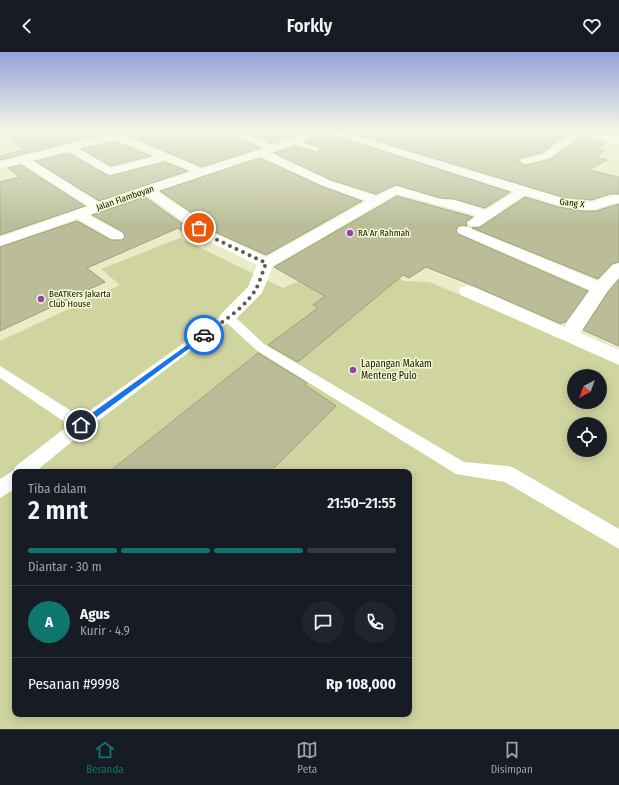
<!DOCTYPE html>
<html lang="id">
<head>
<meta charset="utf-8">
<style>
	:root { --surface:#171b24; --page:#20242c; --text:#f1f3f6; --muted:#9ea1a6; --line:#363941; --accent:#0f766e }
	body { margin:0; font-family:"Fira Sans Condensed",sans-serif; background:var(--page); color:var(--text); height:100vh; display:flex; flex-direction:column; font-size:15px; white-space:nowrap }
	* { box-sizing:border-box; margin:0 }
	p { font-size:13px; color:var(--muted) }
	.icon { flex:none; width:22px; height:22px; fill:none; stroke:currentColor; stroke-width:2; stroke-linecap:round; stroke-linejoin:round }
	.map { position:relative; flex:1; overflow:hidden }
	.drawer { position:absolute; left:12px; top:417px; width:400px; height:248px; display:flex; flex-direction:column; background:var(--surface); border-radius:8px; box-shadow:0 2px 10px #0003 }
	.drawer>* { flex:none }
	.needle { width:26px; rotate:221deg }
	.controls { position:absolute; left:567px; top:317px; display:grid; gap:8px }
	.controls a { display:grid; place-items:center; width:40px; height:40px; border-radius:50%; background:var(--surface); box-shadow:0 2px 10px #0003; font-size:20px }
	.pin { position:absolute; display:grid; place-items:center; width:34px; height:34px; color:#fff; margin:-17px; border:2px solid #fff; border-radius:50%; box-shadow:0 1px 4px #0007 }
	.courier { position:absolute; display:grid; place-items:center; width:40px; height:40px; margin:-20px; border:3px solid #1a73e8; border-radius:50%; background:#fff; color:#222; box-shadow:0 1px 5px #0007 }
	.headline em { font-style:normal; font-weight:600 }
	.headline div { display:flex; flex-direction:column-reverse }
	.headline { display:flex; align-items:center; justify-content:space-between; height:68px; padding:0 16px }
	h1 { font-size:26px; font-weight:600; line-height:30px }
	.bar { display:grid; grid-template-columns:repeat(4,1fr); gap:6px 4px; align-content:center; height:48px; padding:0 16px }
	.bar i { height:5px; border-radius:3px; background:var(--line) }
	.bar .current { background:var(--accent) }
	.bar p { grid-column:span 4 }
	.line { display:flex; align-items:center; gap:10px; padding:0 16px; border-top:1px solid var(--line) }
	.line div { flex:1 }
	.round { display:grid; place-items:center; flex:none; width:42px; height:42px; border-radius:21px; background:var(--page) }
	header { display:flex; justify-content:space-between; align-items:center; height:52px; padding:0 16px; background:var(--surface); font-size:18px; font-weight:600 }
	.tab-bar { display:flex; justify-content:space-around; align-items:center; height:56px; border-top:1px solid var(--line); background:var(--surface); font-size:11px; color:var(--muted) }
	.tab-bar a { display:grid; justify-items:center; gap:2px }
	.tab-bar .current { color:var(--accent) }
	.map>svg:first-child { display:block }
	.green { fill:#d0d49e; fill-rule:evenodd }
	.building { fill:#babd98; stroke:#9ea07d }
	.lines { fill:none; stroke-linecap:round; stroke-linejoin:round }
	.lane { fill:#fff; fill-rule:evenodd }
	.street { fill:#fff; fill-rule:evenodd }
	.secondary { fill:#fff; fill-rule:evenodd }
	.route { fill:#1a73e8 }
	.done { stroke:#5d5e49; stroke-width:4; stroke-dasharray:0 7.2 }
	.poi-dot { fill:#9342b1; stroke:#f6fad3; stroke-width:1.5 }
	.labels { text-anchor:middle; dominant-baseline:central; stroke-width:3; stroke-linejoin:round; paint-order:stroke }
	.far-street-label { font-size:9px; fill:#111205; stroke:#f6fad3 }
	.far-poi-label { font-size:9px; fill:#111205; stroke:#f6fad3; text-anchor:start }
	.poi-label { font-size:10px; fill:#111205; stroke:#f6fad3; text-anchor:start }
</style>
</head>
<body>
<header><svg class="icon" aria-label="back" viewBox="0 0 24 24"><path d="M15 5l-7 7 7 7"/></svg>Forkly<svg class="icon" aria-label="heart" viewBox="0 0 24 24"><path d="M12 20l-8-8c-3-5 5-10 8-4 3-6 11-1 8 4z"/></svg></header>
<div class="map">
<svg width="619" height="677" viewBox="0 0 619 677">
	<rect width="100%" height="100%" fill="#e9ecc6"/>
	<!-- green -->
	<path class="green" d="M180,186l103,50 24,-10 70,-11 27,14 25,1 190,79v368h-619v-388l120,-56 -19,-16zM574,324h26v26h-26zM574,372h26v26h-26zM15,420h394v242h-394z"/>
	<!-- building -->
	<g class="building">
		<polygon points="2,79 100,79 103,82 0,108 0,104 23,98"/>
		<polygon points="117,79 224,79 261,96 202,115"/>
		<polygon points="242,79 305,79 272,92"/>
		<polygon points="322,79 324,80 510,140 485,156 454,147 440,146 396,133 376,142 331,128 274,101 295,94 317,100 320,97 319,95 304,90"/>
		<polygon points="344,79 570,79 542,101 521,106 519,109 525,113 550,107 581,85 606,90 598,97 604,99 596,105 607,108 589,118 619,125 619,142 610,142 591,148 562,145"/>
		<polygon points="115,89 151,104 111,114 81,97"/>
		<polygon points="68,101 109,124 165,110 188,119 99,149 35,109"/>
		<polygon points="260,106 321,134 362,149 266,203 215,180 195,163 160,139"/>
		<polygon points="21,113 85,154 0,183 0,130 20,125 8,116"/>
		<polygon points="397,144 473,165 466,170 467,174 458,174 456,179 458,182 588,239 565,271 563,270 561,272 474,234 426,215 409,226 403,223 298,310 268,293 318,256 313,253 325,244 274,215"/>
		<polygon points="145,145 191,178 185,181 178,176 87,216 105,230 0,279 0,195 77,169 111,188 122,188 125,185 123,180 92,163"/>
		<polygon points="525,145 558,155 584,159 596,159 619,152 619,210 612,212 598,227 472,176 480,175"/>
		<polygon points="619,227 619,294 583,278 608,240"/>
		<polygon points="258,301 307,331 305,333 336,354 270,420 109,420"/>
	</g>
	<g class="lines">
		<!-- lane -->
		<g class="lane">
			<polygon points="293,88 318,96 319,97 316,99 291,91 291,89"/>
			<polygon points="228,261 232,262 264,292 464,410 508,414 514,416 619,477 619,497 505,430 456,422 256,298 227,271 86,378 35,420 15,420 15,437 0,446 0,427 14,418 16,414 69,373 0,326 0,314 81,365 224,262"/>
		</g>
		<!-- street -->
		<g class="street">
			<path d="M101,79h12l93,39 1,2 -5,3 -4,-1 -33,-14 -55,15 -42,-24 -37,9 71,44 2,3 -2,3h-8l-73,-47 -21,5v-6l107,-27zM115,87l41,17 -45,12 -34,-20z"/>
			<polygon points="225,79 238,79 278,96 276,98 270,98"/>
			<path d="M324,79h14l224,67 29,4 20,-7h8v8c-10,0 -17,6 -27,7 -22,1 -46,-9 -67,-15l-46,31h-10l-2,-3 9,-7c-26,-9 -52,-14 -79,-22l-124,72 -11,27 -28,28 -6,2 -6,-2 -3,-4 3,-4 26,-26 9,-22 -53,-26 -20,-17 -41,-29 -2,-3 2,-3h8l43,29 20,17 52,24 100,-56 -44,-16 -66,-31 -1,-2 1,-2h8l66,31 46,15 20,-10 44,13 14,1 31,10 29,-18z"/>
			<polygon points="571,79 588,79 619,86 619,92 581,83 550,106 525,112 520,109 521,107 543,102 572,81"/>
			<polygon points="79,158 122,181 124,184 122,187 112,187 74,165 72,162"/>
			<polygon points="464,174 598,229 613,213 619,211 619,225 607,239 580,281 619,298 619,313 461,243 459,239 461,235 467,234 473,235 564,275 590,238 459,181 457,178 459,175"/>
		</g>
		<!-- secondary -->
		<polygon class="secondary" points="309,79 321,79 296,92 151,141 0,194 0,185 143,135 290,88"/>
	</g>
	<!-- sky -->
	<linearGradient id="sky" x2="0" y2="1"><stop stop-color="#93a2da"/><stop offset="0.45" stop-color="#f5f6e5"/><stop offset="1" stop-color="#f5f6e5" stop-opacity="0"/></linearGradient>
	<rect width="619" height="174" fill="url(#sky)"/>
	<!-- route -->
	<polygon class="route" points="204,281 207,283 206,284 83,375 78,375 78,371"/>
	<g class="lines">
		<!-- done -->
		<path class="done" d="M199,176l10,8 57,27c-3,8 -6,18 -10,26 -10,18 -35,34 -52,46"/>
	</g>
	<!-- markers -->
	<g class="poi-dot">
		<circle cx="350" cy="181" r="4"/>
		<circle cx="41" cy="247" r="4"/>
		<circle cx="353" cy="318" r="4"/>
	</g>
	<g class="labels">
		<!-- far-street labels -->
		<g class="far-street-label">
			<text transform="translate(125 146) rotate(-19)">Jalan Flamboyan</text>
			<text transform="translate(572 151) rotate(8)">Gang X</text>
		</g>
		<!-- far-poi labels -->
		<g class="far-poi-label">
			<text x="358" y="181">RA Ar Rahmah</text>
			<text x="49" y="242">BeATKers Jakarta<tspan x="49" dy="10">Club House</tspan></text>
		</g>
		<!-- poi labels -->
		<g class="poi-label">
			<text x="361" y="312">Lapangan Makam<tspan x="361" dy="12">Menteng Pulo</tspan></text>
		</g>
	</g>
</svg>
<div class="controls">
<a><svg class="needle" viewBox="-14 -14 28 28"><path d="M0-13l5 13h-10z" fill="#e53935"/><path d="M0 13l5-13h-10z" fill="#9ea1a6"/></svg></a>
<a><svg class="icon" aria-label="locate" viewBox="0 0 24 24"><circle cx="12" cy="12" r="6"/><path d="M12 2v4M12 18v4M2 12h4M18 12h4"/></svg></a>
</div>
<div class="pin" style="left:199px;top:176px;background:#ea580c"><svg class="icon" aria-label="bag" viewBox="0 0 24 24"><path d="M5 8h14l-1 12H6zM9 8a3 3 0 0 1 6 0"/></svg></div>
<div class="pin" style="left:81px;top:373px;background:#1f2937"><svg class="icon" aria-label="home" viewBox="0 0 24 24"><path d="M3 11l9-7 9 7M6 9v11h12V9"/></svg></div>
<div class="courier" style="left:204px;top:283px"><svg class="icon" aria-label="car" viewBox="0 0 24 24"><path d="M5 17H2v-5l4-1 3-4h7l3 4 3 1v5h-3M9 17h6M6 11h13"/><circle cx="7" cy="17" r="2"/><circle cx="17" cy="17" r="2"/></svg></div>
<section class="drawer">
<div class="headline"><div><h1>2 mnt</h1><p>Tiba dalam</p></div><em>21:50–21:55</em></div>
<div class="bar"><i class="current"></i><i class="current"></i><i class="current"></i><i></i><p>Diantar · 30 m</p></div>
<div class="line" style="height:72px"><b class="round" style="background:var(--accent);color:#fff">A</b><div><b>Agus</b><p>Kurir · 4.9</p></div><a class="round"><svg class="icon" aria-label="chat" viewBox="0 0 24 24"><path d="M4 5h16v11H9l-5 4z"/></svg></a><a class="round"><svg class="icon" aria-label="phone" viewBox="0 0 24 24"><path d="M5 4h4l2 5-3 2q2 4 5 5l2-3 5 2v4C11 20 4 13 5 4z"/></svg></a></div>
<div class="line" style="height:52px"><div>Pesanan #9998</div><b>Rp 108,000</b></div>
</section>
</div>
<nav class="tab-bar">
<a class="current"><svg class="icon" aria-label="home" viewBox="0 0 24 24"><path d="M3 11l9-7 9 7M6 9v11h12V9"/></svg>Beranda</a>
<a><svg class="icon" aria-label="map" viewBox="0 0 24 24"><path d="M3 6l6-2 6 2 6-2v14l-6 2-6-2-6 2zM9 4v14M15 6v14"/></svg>Peta</a>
<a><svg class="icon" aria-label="saved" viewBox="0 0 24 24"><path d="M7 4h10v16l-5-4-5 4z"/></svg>Disimpan</a>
</nav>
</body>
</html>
